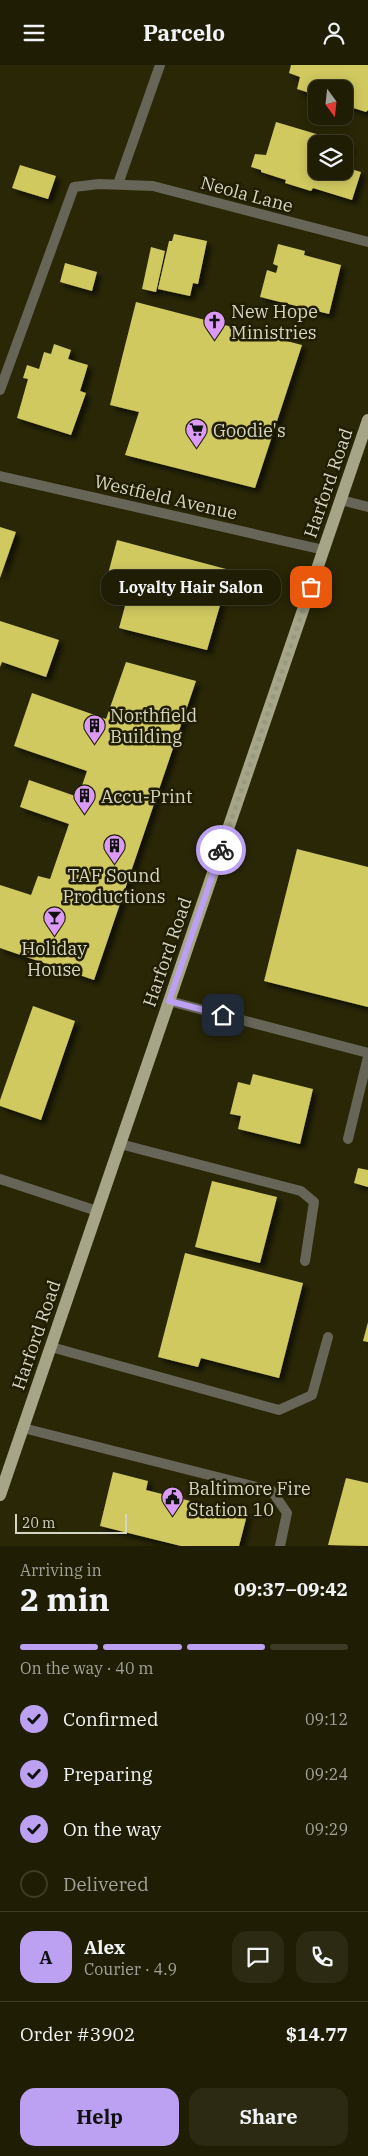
<!DOCTYPE html>
<html lang="en">
<head>
<meta charset="utf-8">
<style>
	:root { --surface:#1f1d04; --page:#2c2a13; --text:#f1f3f6; --muted:#a1a29a; --line:#3c3b26; --accent:#bca0f2 }
	body { margin:0; font-family:"IBM Plex Serif",serif; background:var(--page); color:var(--text); height:100vh; display:flex; flex-direction:column; font-size:19px; white-space:nowrap }
	* { box-sizing:border-box; margin:0 }
	p { font-size:16px; color:var(--muted) }
	.icon { flex:none; width:28px; height:28px; fill:none; stroke:currentColor; stroke-width:2; stroke-linecap:round; stroke-linejoin:round }
	.map { position:relative; height:1481px; overflow:hidden }
	.panel { display:flex; flex-direction:column; background:var(--surface); flex:1 }
	.panel>* { flex:none }
	.needle { width:32px; rotate:165deg }
	.buttons { position:absolute; left:308px; top:15px; display:grid; gap:10px }
	.buttons a { display:grid; place-items:center; width:45px; height:45px; border-radius:10px; background:var(--surface); box-shadow:0 2px 12px #0003,0 0 0 1px var(--line); font-size:25px }
	.scale { position:absolute; left:15px; bottom:12px; width:112px; box-sizing:border-box; padding-left:5px; border:2px solid #d5d5c3; border-top:0; font-size:14px; line-height:18px; white-space:nowrap; color:#d5d5c3; -webkit-text-stroke:4px #201d00; paint-order:stroke }
	.pin { position:absolute; display:grid; place-items:center; width:42px; height:42px; color:#fff; margin:-21px; border-radius:10px; box-shadow:0 2px 8px #0006 }
	.courier { position:absolute; display:grid; place-items:center; width:50px; height:50px; margin:-25px; border:4px solid #bca0f2; border-radius:50%; background:#fff; color:#222; box-shadow:0 1px 6px #0007 }
	.bubble { position:absolute; height:35px; border-radius:15px; background:var(--surface); box-shadow:0 2px 12px #0003,0 0 0 1px var(--line); font-size:16px; font-weight:800; line-height:35px; text-align:center }
	.summary em { font-style:normal; font-weight:800 }
	.summary div { display:flex; flex-direction:column-reverse }
	.summary { display:flex; align-items:center; justify-content:space-between; height:85px; padding:0 20px }
	h1 { font-size:32px; font-weight:800; line-height:38px }
	.bar { display:grid; grid-template-columns:repeat(4,1fr); gap:8px 5px; align-content:center; height:60px; padding:0 20px }
	.bar i { height:6px; border-radius:4px; background:var(--line) }
	.bar .active { background:var(--accent) }
	.bar p { grid-column:span 4 }
	.line { display:flex; align-items:center; gap:12px; padding:0 20px; border-top:1px solid var(--line) }
	.line div { flex:1 }
	.round { display:grid; place-items:center; flex:none; width:52px; height:52px; border-radius:15px; background:var(--page) }
	ol { padding:0 20px; list-style:none }
	li { display:flex; align-items:center; gap:15px; height:55px }
	li p { margin-inline-start:auto }
	li .icon { padding:5px; border-radius:50%; background:var(--accent); color:#111; stroke-width:4 }
	li:last-child { color:var(--muted) }
	li i { width:28px; height:28px; border:2px solid var(--line); border-radius:50% }
	.primary-button { display:flex; gap:10px; margin-top:auto; padding:10px 20px }
	.primary-button a { flex:1; height:58px; border-radius:15px; background:var(--accent); color:#111; font-size:20px; font-weight:800; line-height:58px; text-align:center }
	.primary-button a+a { background:var(--page); color:var(--text) }
	header { display:flex; justify-content:space-between; align-items:center; height:65px; padding:0 20px; background:var(--surface); font-size:22px; font-weight:800 }
	.map>svg:first-child { display:block }
	.building { fill:#d0c960; filter:url(#shadow) }
	.lines { fill:none; stroke-linecap:round; stroke-linejoin:round }
	.service { stroke:#666557; stroke-width:10 }
	.minor { stroke:#666557; stroke-width:10 }
	.primary { stroke:#a6a587; stroke-width:12 }
	.done { stroke:#999881; stroke-width:5; stroke-dasharray:0 9 }
	.route { stroke:#bca0f2; stroke-width:6 }
	.labels { text-anchor:middle; dominant-baseline:central; stroke-width:5; stroke-linejoin:round; paint-order:stroke }
	.street-label { font-size:18px; fill:#d5d5c3; stroke:#201d00 }
	.poi-label { font-size:18px; fill:#d5d5c3; stroke:#201d00; text-anchor:start }
</style>
</head>
<body>
<header><svg class="icon" aria-label="menu" viewBox="0 0 24 24"><path d="M4 6h16M4 12h16M4 18h16"/></svg>Parcelo<svg class="icon" aria-label="person" viewBox="0 0 24 24"><circle cx="12" cy="8" r="4"/><path d="M4 21q1-7 8-7t8 7"/></svg></header>
<div class="map">
<svg width="368" height="1481" viewBox="0 0 368 1481">
	<defs>
		<filter id="shadow"><feDropShadow dx="4.5" dy="4.5" stdDeviation="2.5" flood-color="#0009"/></filter>
	</defs>
	<rect width="100%" height="100%" fill="#292706"/>
	<!-- building -->
	<g class="building">
		<polygon points="291,0 368,0 368,45 366,47 344,40 344,24 316,24 316,30 297,24 300,12 289,8"/>
		<polygon points="276,57 350,79 344,98 344,79 316,79 316,106 344,106 344,102 361,107 352,135 313,123 311,126 285,118 286,115 261,107 261,105 251,102 255,89 266,90"/>
		<polygon points="20,100 56,111 48,134 12,123"/>
		<polygon points="174,169 207,176 198,219 193,218 190,231 158,224 169,176 172,176"/>
		<polygon points="278,179 305,186 304,190 341,200 329,249 260,232 267,205 276,208 278,201 273,199"/>
		<polygon points="151,182 165,186 156,227 142,224"/>
		<polygon points="65,198 97,207 92,226 60,217"/>
		<polygon points="136,237 302,280 255,423 125,390 139,347 110,340"/>
		<polygon points="54,279 71,285 68,294 88,300 80,326 86,328 71,370 17,353 28,314 23,313 27,300 39,304 44,287 51,289"/>
		<polygon points="0,462 16,467 0,513"/>
		<polygon points="117,475 226,504 217,536 221,537 207,585 119,563 125,541 117,538 124,513 108,509"/>
		<polygon points="0,556 59,575 46,612 2,597 0,602"/>
		<polygon points="126,597 196,616 94,915 0,883 0,820 31,830 38,811 50,814 69,759 20,742 29,715 78,732 87,706 14,681 32,628 106,654"/>
		<polygon points="297,784 368,802 368,942 264,916"/>
		<polygon points="33,941 75,956 41,1055 0,1041 0,1035"/>
		<polygon points="253,1009 313,1024 300,1079 238,1064 241,1051 230,1049 238,1017 250,1020"/>
		<polygon points="358,1103 368,1105 368,1122 354,1118"/>
		<polygon points="212,1116 277,1132 260,1198 195,1182"/>
		<polygon points="185,1188 303,1218 279,1313 201,1293 198,1302 158,1292"/>
		<polygon points="368,1257 368,1277 363,1276"/>
		<polygon points="113,1407 148,1416 146,1425 247,1450 239,1481 181,1481 100,1461"/>
		<polygon points="346,1413 368,1418 368,1481 328,1480"/>
	</g>
	<g class="lines">
		<!-- service -->
		<g class="service">
			<polyline points="118,119 160,0"/>
			<polyline points="0,325 74,122 99,119 153,121 368,177"/>
			<polyline points="348,1074 368,992"/>
			<polyline points="120,1079 301,1126 314,1137 305,1196"/>
			<polyline points="51,1282 279,1345 312,1330 328,1272"/>
			<polyline points="23,1363 272,1426 287,1448 280,1481"/>
		</g>
		<!-- minor -->
		<g class="minor">
			<polyline points="0,411 324,485"/>
			<polyline points="341,435 368,442"/>
			<polyline points="169,936 368,988"/>
			<polyline points="0,1114 97,1146"/>
		</g>
		<!-- primary -->
		<polyline class="primary" points="0,1430 368,355"/>
	</g>
	<g class="lines">
		<!-- done -->
		<polyline class="done" points="221,785 311,522"/>
		<!-- route -->
		<polyline class="route" points="221,785 169,936 223,950"/>
	</g>
	<!-- icons -->
	<defs>
		<symbol id="church-pin" viewBox="-11 -11 22 30"><path d="M0 17L-7.5 6A9.5 9.5 0 1 1 7.5 6Z" fill="#da9af6" stroke="#201d00"/><path d="M-1.2-6h2.4v3.5h3.3v2.4h-3.3V6h-2.4V-.1h-3.3v-2.4h3.3Z" fill="#111"/></symbol>
		<symbol id="supermarket-pin" viewBox="-11 -11 22 30"><path d="M0 17L-7.5 6A9.5 9.5 0 1 1 7.5 6Z" fill="#da9af6" stroke="#201d00"/><path d="M-6-5.5h2.5l.6 2H6L4.5 2H-2.5L-4.4-4H-6ZM-1.5 3.2a1.3 1.3 0 1 0 .1 0ZM3 3.2a1.3 1.3 0 1 0 .1 0Z" fill="#111"/></symbol>
		<symbol id="building-pin" viewBox="-11 -11 22 30"><path d="M0 17L-7.5 6A9.5 9.5 0 1 1 7.5 6Z" fill="#da9af6" stroke="#201d00"/><path d="M-4-6H4V6H1V3H-1V6H-4ZM-2.5-4.3h1.7v1.8h-1.7ZM.8-4.3h1.7v1.8H.8ZM-2.5-1h1.7V.8h-1.7ZM.8-1h1.7V.8H.8Z" fill="#111"/></symbol>
		<symbol id="bar-pin" viewBox="-11 -11 22 30"><path d="M0 17L-7.5 6A9.5 9.5 0 1 1 7.5 6Z" fill="#da9af6" stroke="#201d00"/><path d="M-6-5H6L.8 .8V4.5H3.5V6h-7V4.5H-.8V.8Z" fill="#111"/></symbol>
		<symbol id="civic-pin" viewBox="-11 -11 22 30"><path d="M0 17L-7.5 6A9.5 9.5 0 1 1 7.5 6Z" fill="#da9af6" stroke="#201d00"/><path d="M-.6-6.5H3V-4.5H.6V-3L4-1V1h2V6H-6V1h2V-1L-.6-3ZM-1.2 2.5V6h2.4V2.5Z" fill="#111"/></symbol>
	</defs>
	<g fill-rule="evenodd">
		<use href="#church-pin" x="202" y="244" width="25" height="34"/>
		<use href="#supermarket-pin" x="184" y="352" width="25" height="34"/>
		<use href="#building-pin" x="82" y="648" width="25" height="34"/>
		<use href="#building-pin" x="72" y="718" width="25" height="34"/>
		<use href="#building-pin" x="102" y="768" width="25" height="34"/>
		<use href="#bar-pin" x="42" y="840" width="25" height="34"/>
		<use href="#civic-pin" x="160" y="1420" width="25" height="34"/>
	</g>
	<g class="labels">
		<!-- street labels -->
		<g class="street-label">
			<text transform="translate(247 129) rotate(15)">Neola Lane</text>
			<text transform="translate(328 418) rotate(-71)">Harford Road</text>
			<text transform="translate(166 432) rotate(13)">Westfield Avenue</text>
			<text transform="translate(167 887) rotate(-71)">Harford Road</text>
			<text transform="translate(36 1270) rotate(-71)">Harford Road</text>
		</g>
		<!-- poi labels -->
		<g class="poi-label">
			<text x="231" y="246">New Hope<tspan x="231" dy="21">Ministries</tspan></text>
			<text x="213" y="365">Goodie's</text>
			<text x="110" y="650">Northfield<tspan x="110" dy="21">Building</tspan></text>
			<text x="101" y="731">Accu-Print</text>
			<text x="114" y="810" text-anchor="middle">TAF Sound<tspan x="114" dy="21">Productions</tspan></text>
			<text x="54" y="883" text-anchor="middle">Holiday<tspan x="54" dy="21">House</tspan></text>
			<text x="188" y="1423">Baltimore Fire<tspan x="188" dy="21">Station 10</tspan></text>
		</g>
	</g>
</svg>
<div class="buttons">
<a><svg class="needle" viewBox="-14 -14 28 28"><path d="M0-13l5 13h-10z" fill="#e53935"/><path d="M0 13l5-13h-10z" fill="#a1a29a"/></svg></a>
<a><svg class="icon" aria-label="layers" viewBox="0 0 24 24"><path d="M12 4l9 5-9 5-9-5zM3 14l9 5 9-5"/></svg></a>
</div>
<div class="scale">20 m</div>
<div class="pin" style="left:311px;top:522px;background:#ea580c"><svg class="icon" aria-label="bag" viewBox="0 0 24 24"><path d="M5 8h14l-1 12H6zM9 8a3 3 0 0 1 6 0"/></svg></div>
<div class="pin" style="left:223px;top:950px;background:#1f2937"><svg class="icon" aria-label="home" viewBox="0 0 24 24"><path d="M3 11l9-7 9 7M6 9v11h12V9"/></svg></div>
<div class="courier" style="left:221px;top:785px"><svg class="icon" aria-label="bike" viewBox="0 0 24 24"><circle cx="6" cy="16" r="4"/><circle cx="18" cy="16" r="4"/><path d="M6 16l4-8h5l3 8M10 8l3 8H6M13 5h3"/></svg></div>
<div class="bubble" style="left:101px;top:505px;width:180px">Loyalty Hair Salon</div>
</div>
<section class="panel">
<div class="summary"><div><h1>2 min</h1><p>Arriving in</p></div><em>09:37–09:42</em></div>
<div class="bar"><i class="active"></i><i class="active"></i><i class="active"></i><i></i><p>On the way · 40 m</p></div>
<ol>
<li><svg class="icon" aria-label="check" viewBox="0 0 24 24"><path d="M5 12l5 5 9-10"/></svg>Confirmed<p>09:12</p></li>
<li><svg class="icon" aria-label="check" viewBox="0 0 24 24"><path d="M5 12l5 5 9-10"/></svg>Preparing<p>09:24</p></li>
<li><svg class="icon" aria-label="check" viewBox="0 0 24 24"><path d="M5 12l5 5 9-10"/></svg>On the way<p>09:29</p></li>
<li><i></i>Delivered</li>
</ol>
<div class="line" style="height:90px"><b class="round" style="background:var(--accent);color:#111">A</b><div><b>Alex</b><p>Courier · 4.9</p></div><a class="round"><svg class="icon" aria-label="chat" viewBox="0 0 24 24"><path d="M4 5h16v11H9l-5 4z"/></svg></a><a class="round"><svg class="icon" aria-label="phone" viewBox="0 0 24 24"><path d="M5 4h4l2 5-3 2q2 4 5 5l2-3 5 2v4C11 20 4 13 5 4z"/></svg></a></div>
<div class="line" style="height:65px"><div>Order #3902</div><b>$14.77</b></div>
<div class="primary-button"><a>Help</a><a>Share</a></div>
</section>
</body>
</html>
